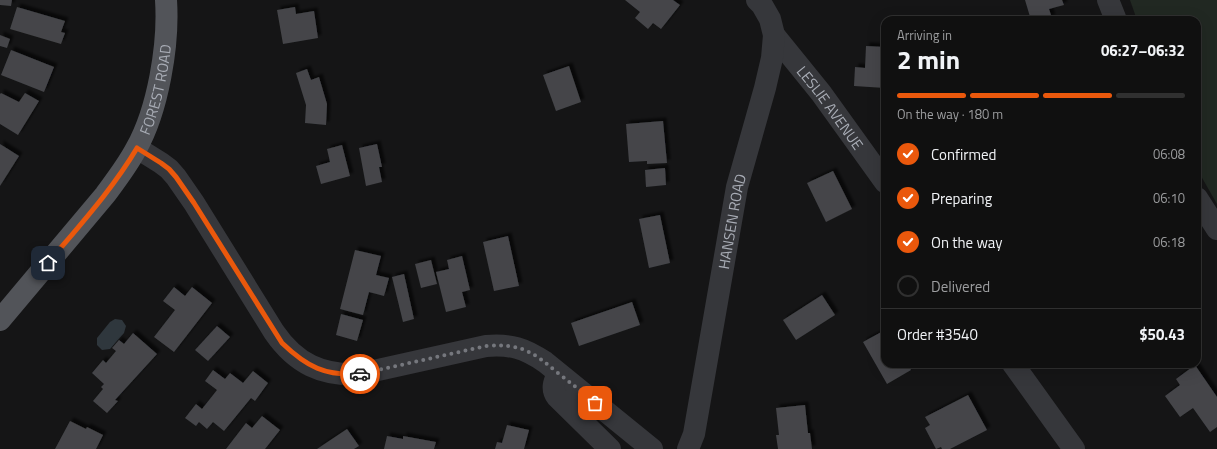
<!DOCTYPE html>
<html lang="en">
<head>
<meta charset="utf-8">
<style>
	:root { --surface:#101010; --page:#1e1e1e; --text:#f1f3f6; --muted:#9c9d9f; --line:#303030; --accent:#ea580c }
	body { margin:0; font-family:"Titillium Web",sans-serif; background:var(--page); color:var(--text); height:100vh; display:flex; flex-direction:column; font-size:15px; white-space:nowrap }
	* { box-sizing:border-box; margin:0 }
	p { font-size:13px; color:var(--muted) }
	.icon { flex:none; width:22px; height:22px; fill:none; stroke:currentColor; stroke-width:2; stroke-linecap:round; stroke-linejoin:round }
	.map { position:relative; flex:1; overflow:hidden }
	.sheet { position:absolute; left:881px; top:16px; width:320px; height:352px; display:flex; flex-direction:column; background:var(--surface); border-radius:12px; box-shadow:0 4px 16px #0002,0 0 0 1px var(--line) }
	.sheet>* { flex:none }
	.pin { position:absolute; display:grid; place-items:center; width:34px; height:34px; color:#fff; margin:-17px; border-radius:8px; box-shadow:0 2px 6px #0006 }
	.courier { position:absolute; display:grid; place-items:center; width:40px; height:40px; margin:-20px; border:3px solid #ea580c; border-radius:50%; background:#fff; color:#222; box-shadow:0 1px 5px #0007 }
	.summary em { font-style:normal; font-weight:700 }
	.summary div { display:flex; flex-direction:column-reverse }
	.summary { display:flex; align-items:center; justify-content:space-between; height:68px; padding:0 16px }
	h1 { font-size:26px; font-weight:700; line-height:30px }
	.bar { display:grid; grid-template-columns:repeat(4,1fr); gap:6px 4px; align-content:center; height:48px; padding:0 16px }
	.bar i { height:5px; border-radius:3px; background:var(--line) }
	.bar .active { background:var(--accent) }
	.bar p { grid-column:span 4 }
	.line { display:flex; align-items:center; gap:10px; padding:0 16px; border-top:1px solid var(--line) }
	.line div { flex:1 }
	ol { padding:0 16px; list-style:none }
	li { display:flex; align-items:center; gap:12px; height:44px }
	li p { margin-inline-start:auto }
	li .icon { padding:4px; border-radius:50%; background:var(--accent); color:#fff; stroke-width:4 }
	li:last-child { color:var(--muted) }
	li i { width:22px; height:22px; border:2px solid var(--line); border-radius:50% }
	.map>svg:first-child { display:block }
	.green { fill:#212822 }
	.water { fill:#2f373d }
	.building { fill:#444549; filter:url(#shadow) }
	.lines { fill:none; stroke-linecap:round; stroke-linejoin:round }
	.minor { stroke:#36373b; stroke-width:22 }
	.major { stroke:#525459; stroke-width:22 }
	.done { stroke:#75777d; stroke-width:4; stroke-dasharray:0 7.2 }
	.route { stroke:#ea580c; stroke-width:5 }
	.labels { text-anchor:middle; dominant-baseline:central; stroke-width:3; stroke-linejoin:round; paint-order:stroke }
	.street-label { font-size:15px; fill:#a8acb5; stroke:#101011 }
</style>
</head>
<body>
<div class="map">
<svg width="1217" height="449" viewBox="0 0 1217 449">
	<defs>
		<filter id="shadow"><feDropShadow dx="3.5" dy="-3.5" stdDeviation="1" flood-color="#0009"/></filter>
	</defs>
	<rect width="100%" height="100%" fill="#151516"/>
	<!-- green -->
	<polygon class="green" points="1130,0 1217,0 1217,204 1197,169 1197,20 1137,20"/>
	<!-- water -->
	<polygon class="water" points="115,319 122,320 126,326 124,333 110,349 102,350 97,345 97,338 110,322"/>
	<!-- building -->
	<g class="building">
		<polygon points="0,0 12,0 11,6 0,5"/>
		<polygon points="625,0 673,0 680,5 661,29 653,23 648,29 635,18 640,12"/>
		<polygon points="1025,0 1062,0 1064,5 1049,9 1052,18 1044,20 1031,20"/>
		<polygon points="17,7 65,21 61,32 65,33 61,44 10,29"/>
		<polygon points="295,7 296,14 314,11 318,38 283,44 277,10"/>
		<polygon points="0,35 10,39 7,48 0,46"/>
		<polygon points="866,46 885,47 885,88 854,86 855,67 865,68"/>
		<polygon points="11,50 54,67 44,92 1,75"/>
		<polygon points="569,66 581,102 556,111 543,75"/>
		<polygon points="307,69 311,80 319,77 327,104 326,125 305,123 306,105 296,73"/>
		<polygon points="1,93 19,102 25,93 39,101 18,135 0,124 0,94"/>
		<polygon points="663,121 667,163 647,164 647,161 629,162 626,124"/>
		<polygon points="0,144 19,156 0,186"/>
		<polygon points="377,144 382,167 379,167 382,182 366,186 359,148"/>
		<polygon points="342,145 350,176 321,184 316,166 330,162 327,149"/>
		<polygon points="665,168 666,185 646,187 645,170"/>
		<polygon points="833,171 852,209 826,222 807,183"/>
		<polygon points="660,215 670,263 649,268 639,219"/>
		<polygon points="508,236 519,286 494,291 483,242"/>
		<polygon points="355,250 381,256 376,275 389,278 384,296 369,292 363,315 340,309"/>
		<polygon points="462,256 470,290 462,292 466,307 446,312 436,272 449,269 447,260"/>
		<polygon points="431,260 437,284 421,288 415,264"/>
		<polygon points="404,274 414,319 403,322 392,277"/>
		<polygon points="174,287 185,296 192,287 212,303 174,352 154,337 175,310 163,301"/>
		<polygon points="822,295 835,315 796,340 783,320"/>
		<polygon points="632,302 640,325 579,346 571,323"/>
		<polygon points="341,314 363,320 357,341 336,335"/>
		<polygon points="217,326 230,337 208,361 195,350"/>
		<polygon points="885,330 885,364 908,364 911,370 887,384 863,342"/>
		<polygon points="133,333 157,354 115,400 118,401 107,413 93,401 103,389 101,387 104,384 92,373 103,360 106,363 116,351 112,348 119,340 124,344"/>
		<polygon points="1195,365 1217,397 1217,427 1210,432 1193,408 1180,417 1165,396 1180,385 1176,379"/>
		<polygon points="213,370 225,379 230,373 243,383 253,371 268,383 255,401 251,398 224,431 213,422 207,429 199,422 196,426 185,418 196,404 202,409 217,390 205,381"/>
		<polygon points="968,395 987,430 950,449 942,449 941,447 936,449 925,428 930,425 925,417"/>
		<polygon points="805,405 808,433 810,433 812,449 778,449 776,435 779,435 776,408"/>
		<polygon points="262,416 280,430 265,449 226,449 246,423 252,428"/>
		<polygon points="70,421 86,429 87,427 103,435 96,449 55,449"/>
		<polygon points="507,425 529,430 524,449 495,449 497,442 502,443"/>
		<polygon points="347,429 359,446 354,449 317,449"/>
		<polygon points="387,436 403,439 403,436 436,442 434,449 384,449"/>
	</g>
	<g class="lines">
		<!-- minor -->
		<g class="minor">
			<polyline points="1108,0 1116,20"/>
			<path id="s1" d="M774,35l47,58 64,89"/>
			<path d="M137,148l24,15 8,6 7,8 18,26 80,129c22,32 48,44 86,42l126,-28c25,-2 38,2 59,16l107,87"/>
			<polyline points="1197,198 1217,229"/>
			<polyline points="1013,364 1074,449"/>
			<path d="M558,373c-4,9 -7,16 -1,24l53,52"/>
			<path id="s2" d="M688,449l6,-15 43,-247 28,-99 7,-30 2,-23 -4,-16 -8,-14 -5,-5"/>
		</g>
		<!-- major -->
		<path class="major" id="s3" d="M0,320l105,-125c11,-15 22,-29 31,-46 22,-39 33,-104 30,-149"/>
	</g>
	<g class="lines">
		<!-- done -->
		<path class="done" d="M360,374l126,-28c35,-3 47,6 72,27 13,10 25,20 37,30"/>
		<!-- route -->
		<path class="route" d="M48,263c31,-37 64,-73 89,-115l24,15 8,6 7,8 18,26 88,140c25,24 43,33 78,31"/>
	</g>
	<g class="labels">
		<!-- street labels -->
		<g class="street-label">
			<text stroke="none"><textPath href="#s3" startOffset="282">FOREST ROAD</textPath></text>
			<text stroke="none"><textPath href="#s1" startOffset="92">LESLIE AVENUE</textPath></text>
			<text stroke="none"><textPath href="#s2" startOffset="232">HANSEN ROAD</textPath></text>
		</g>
	</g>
</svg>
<div class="pin" style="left:595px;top:403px;background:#ea580c"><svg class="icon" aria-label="bag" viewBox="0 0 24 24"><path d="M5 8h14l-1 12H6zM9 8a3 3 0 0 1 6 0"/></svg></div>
<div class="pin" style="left:48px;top:263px;background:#1f2937"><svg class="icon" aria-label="home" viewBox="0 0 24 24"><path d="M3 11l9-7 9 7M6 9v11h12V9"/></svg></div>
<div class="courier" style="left:360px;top:374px"><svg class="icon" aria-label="car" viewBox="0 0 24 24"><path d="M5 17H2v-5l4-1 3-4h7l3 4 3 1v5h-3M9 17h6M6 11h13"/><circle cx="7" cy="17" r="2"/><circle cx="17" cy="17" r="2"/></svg></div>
<section class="sheet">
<div class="summary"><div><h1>2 min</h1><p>Arriving in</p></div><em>06:27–06:32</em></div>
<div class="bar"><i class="active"></i><i class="active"></i><i class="active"></i><i></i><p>On the way · 180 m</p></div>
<ol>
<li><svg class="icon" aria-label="check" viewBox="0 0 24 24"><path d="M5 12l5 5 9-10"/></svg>Confirmed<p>06:08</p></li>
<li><svg class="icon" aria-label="check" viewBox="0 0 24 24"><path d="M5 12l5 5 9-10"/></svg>Preparing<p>06:10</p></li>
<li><svg class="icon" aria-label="check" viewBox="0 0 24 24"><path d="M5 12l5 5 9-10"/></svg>On the way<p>06:18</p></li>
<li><i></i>Delivered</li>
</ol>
<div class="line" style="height:52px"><div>Order #3540</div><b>$50.43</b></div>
</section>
</div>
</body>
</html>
